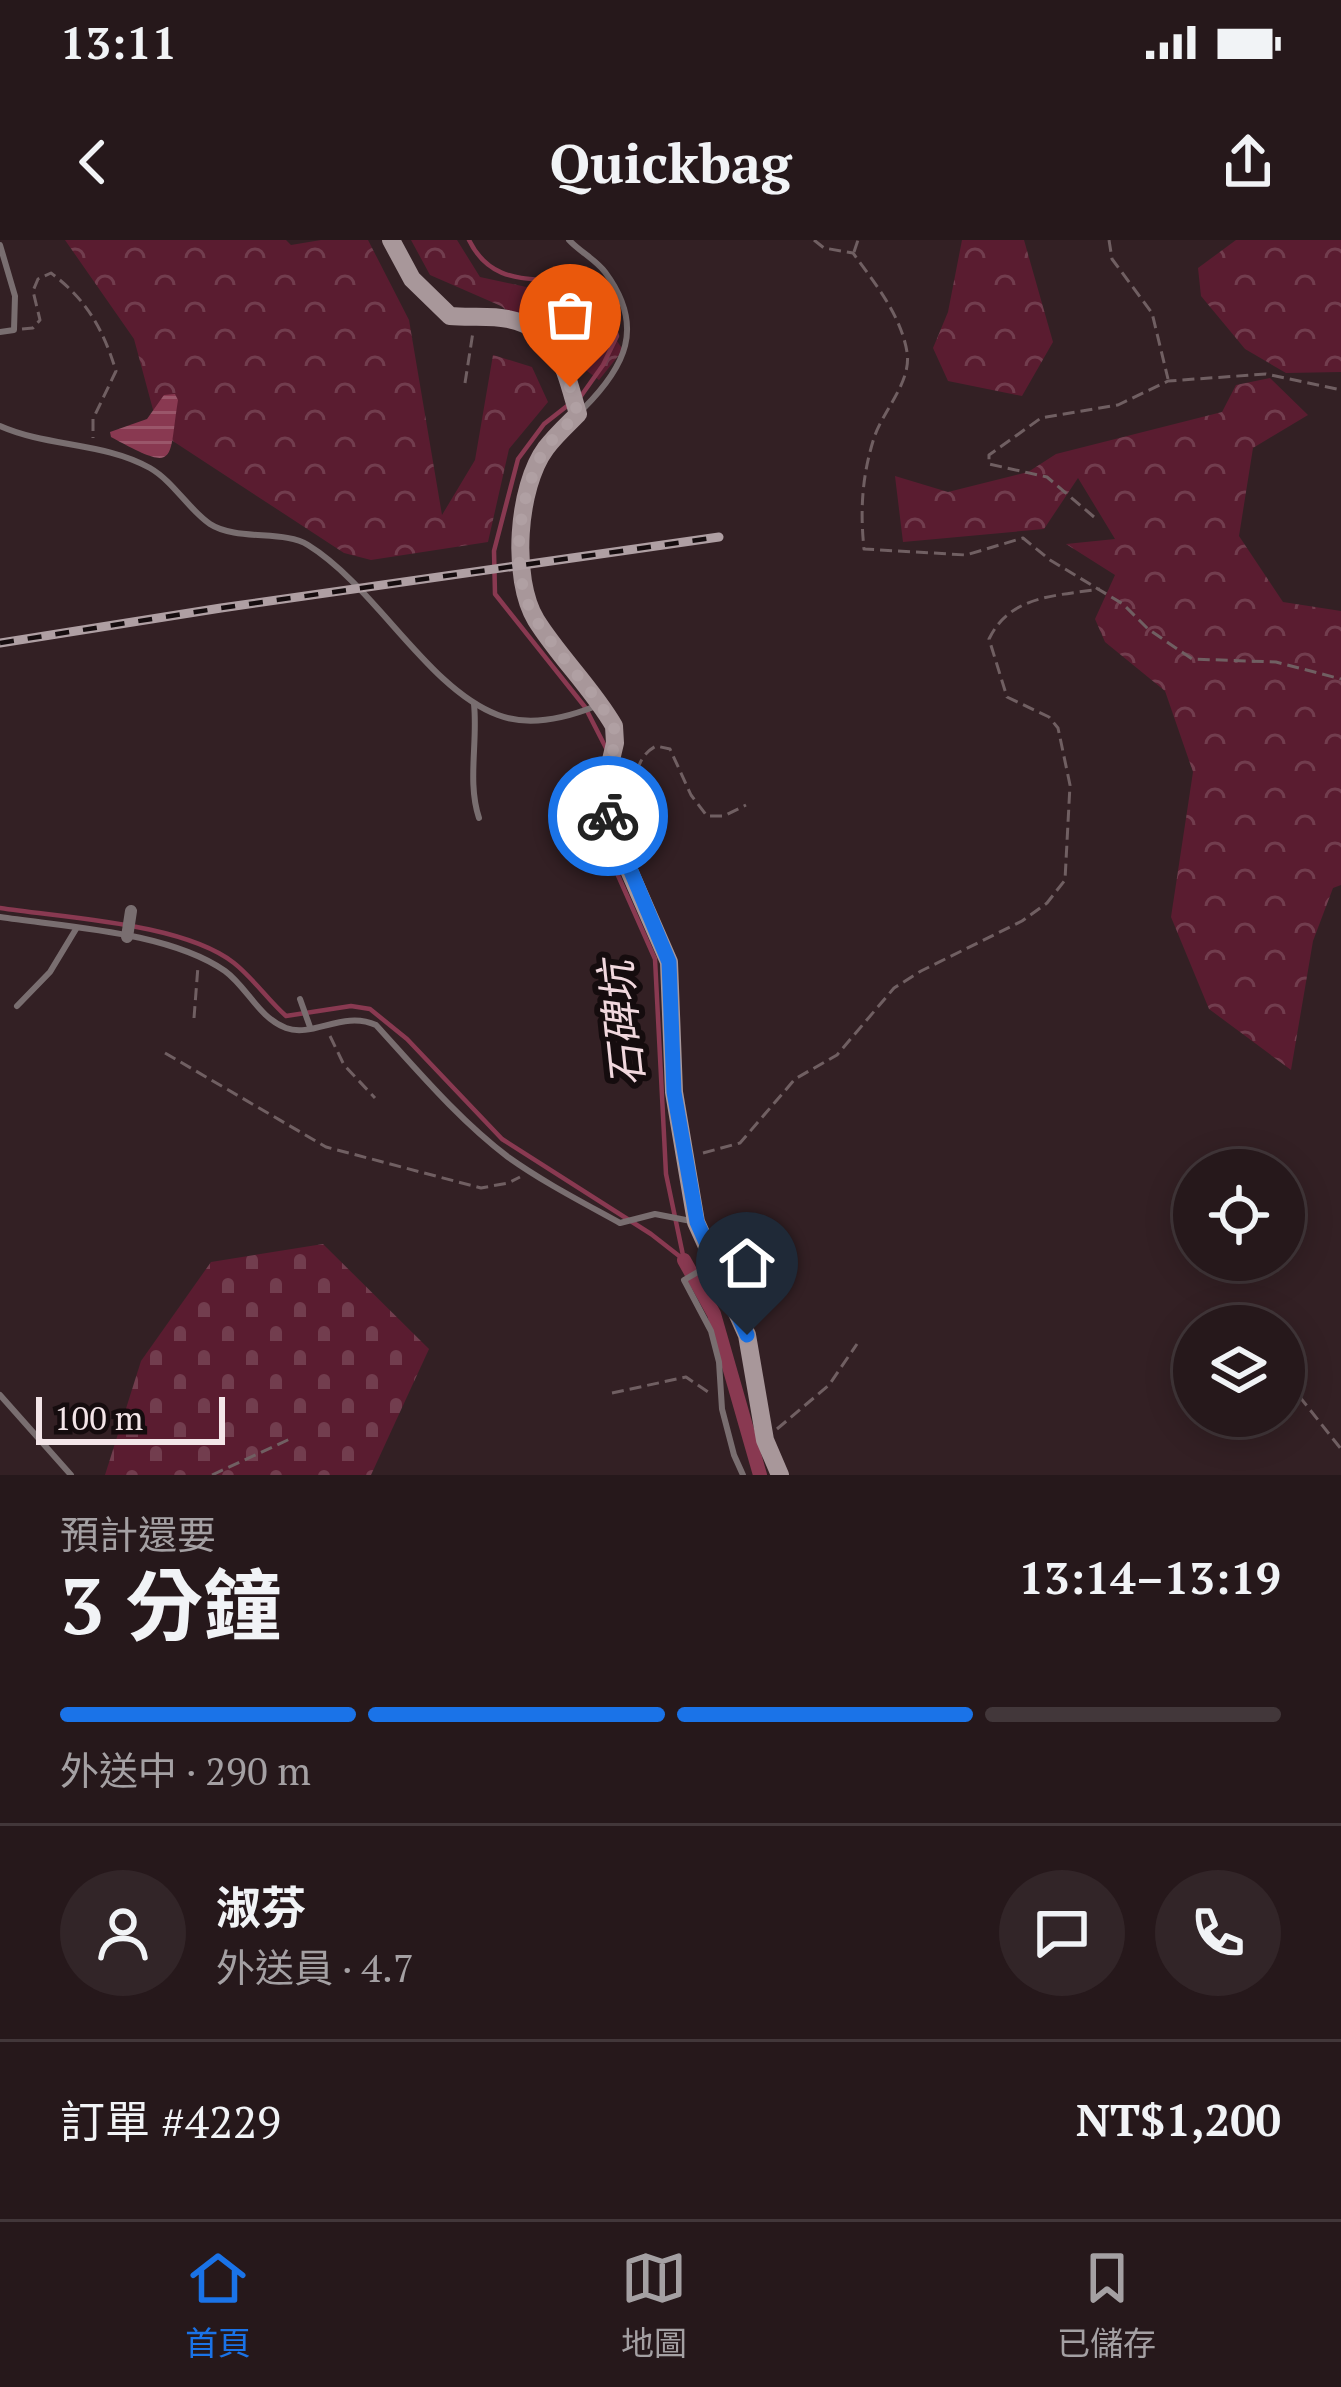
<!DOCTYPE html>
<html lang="zh-TW">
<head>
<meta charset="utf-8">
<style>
	:root { --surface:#26181b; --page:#322528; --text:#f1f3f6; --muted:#a4a0a3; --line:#42373a; --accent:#1a73e8 }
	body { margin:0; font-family:"PT Serif","Noto Sans TC",serif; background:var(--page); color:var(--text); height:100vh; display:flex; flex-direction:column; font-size:45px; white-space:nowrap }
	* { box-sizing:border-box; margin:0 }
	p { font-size:39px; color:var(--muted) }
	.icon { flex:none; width:66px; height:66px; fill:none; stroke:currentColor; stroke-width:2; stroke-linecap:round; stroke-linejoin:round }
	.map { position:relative; height:1235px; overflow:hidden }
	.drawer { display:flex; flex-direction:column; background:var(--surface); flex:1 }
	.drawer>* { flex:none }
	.fabs { position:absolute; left:1173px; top:909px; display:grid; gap:24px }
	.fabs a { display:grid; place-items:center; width:132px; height:132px; border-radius:50%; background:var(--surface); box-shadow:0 6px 30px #0003,0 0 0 3px var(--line); font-size:60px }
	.scale { position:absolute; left:36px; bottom:30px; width:189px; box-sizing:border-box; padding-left:12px; border:6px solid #f3e5e8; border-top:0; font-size:33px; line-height:42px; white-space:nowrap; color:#f3e5e8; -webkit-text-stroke:9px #150c0e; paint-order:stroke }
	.pin { position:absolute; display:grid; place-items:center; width:102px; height:102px; color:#fff; margin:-123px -51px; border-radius:50% 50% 50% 0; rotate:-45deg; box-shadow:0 0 12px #0007 }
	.pin .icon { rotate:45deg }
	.courier { position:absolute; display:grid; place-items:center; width:120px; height:120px; margin:-60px; border:9px solid #1a73e8; border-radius:50%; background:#fff; color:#222; box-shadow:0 3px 15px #0007 }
	.headline em { font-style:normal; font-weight:700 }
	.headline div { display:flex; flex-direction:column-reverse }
	.headline { display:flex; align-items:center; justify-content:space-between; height:204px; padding:0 60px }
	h1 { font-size:78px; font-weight:700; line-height:90px }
	.bar { display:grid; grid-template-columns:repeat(4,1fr); gap:18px 12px; align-content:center; height:144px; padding:0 60px }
	.bar i { height:15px; border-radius:9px; background:var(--line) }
	.bar .current { background:var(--accent) }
	.bar p { grid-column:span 4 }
	.line { display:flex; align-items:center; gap:30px; padding:0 60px; border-top:3px solid var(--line) }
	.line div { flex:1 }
	.round { display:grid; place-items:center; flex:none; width:126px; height:126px; border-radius:63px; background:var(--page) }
	.status { display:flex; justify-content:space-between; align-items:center; height:84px; padding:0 60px; background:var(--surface); direction:ltr }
	.status svg { height:33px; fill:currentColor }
	header { display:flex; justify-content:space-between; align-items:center; height:156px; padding:0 60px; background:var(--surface); font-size:54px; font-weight:700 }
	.menu { display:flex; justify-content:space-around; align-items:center; height:168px; border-top:3px solid var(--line); background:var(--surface); font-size:33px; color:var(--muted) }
	.menu a { display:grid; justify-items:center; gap:6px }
	.menu .current { color:var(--accent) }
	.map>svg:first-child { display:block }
	.forest { fill:url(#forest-crowns) }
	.cemetery { fill:url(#cemetery-stones) }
	.water { fill:url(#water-rules) }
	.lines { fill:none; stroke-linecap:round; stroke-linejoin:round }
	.stream { stroke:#893951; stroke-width:4.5 }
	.canal { stroke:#893951; stroke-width:14 }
	.path { stroke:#705f62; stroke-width:3; stroke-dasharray:12 6; stroke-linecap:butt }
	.lane { stroke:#796e70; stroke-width:6 }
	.street { stroke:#796e70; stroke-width:12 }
	.secondary { stroke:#a8979a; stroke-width:18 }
	.rail-casing { stroke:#af9fa3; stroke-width:9 }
	.rail { stroke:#150c0e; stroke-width:4.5; stroke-dasharray:14; stroke-linecap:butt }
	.done { stroke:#b0a0a3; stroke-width:12; stroke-dasharray:0 21.6 }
	.route { stroke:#1a73e8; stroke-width:15 }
	.labels { text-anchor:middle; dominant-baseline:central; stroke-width:12; stroke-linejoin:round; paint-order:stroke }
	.water-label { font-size:42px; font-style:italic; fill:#f1d8de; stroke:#150c0e }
</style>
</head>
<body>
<div class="status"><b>13:11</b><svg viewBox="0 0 49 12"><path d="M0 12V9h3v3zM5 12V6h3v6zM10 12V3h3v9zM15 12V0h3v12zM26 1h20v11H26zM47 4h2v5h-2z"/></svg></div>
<header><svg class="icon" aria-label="back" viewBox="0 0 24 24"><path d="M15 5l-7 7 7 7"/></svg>Quickbag<svg class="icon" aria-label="share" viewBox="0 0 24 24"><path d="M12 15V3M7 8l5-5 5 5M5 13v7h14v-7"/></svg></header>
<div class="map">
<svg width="1341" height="1235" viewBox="0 0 1341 1235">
	<defs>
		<pattern id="forest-crowns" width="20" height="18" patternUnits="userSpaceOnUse" patternTransform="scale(3)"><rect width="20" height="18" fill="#5a1c30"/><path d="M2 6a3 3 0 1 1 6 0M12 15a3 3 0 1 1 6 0" fill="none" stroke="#723d4e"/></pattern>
		<pattern id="cemetery-stones" width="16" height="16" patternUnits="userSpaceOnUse" patternTransform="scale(3)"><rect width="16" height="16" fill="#5a1c30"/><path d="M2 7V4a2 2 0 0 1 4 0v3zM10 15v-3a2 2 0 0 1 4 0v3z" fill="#723d4e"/></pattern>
		<pattern id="water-rules" width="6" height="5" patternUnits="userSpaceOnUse" patternTransform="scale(3)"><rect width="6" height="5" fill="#893951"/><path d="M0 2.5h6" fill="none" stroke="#9a566a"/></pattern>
	</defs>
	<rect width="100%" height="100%" fill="#332024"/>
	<!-- forest -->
	<g class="forest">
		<polygon points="65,0 286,0 291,5 321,0 368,0 409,80 442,275 475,220 493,115 532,127 548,162 509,209 488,302 371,320 344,313 159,192 134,99"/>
		<polygon points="411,0 457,0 480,37 591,61 623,110 599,140 501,66 430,35"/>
		<polygon points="962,0 1024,0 1053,102 1022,156 948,141 933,108 948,72"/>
		<polygon points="1236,0 1341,0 1341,132 1286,133 1245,109 1201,56 1198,28"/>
		<polygon points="1270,138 1308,175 1253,208 1239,296 1283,362 1341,371 1341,645 1333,648 1313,701 1291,830 1209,769 1171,677 1193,532 1165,451 1105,402 1095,379 1115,335 1066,304 1115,299 1078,238 1044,289 903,302 895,236 948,252 1028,232 1056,214 1222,172 1236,145"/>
	</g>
	<!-- cemetery -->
	<polygon class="cemetery" points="323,1004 429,1109 371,1235 105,1235 141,1121 211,1022"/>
	<!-- water -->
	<path class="water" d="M175,154l3,6c-10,62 1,74 -67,37l-1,-5 37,-13 17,-24z"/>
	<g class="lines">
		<!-- stream -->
		<g class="stream">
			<path d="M469,0c37,76 122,0 148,96l-14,29 -22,31"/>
			<polyline points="567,166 544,184 518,219 494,311 495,354 585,467 606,508"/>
			<polyline points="598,549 593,579 655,719 666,934 684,1020"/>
			<path d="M0,668c64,10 183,15 234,55 19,15 34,37 52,53l65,-10 19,3 37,30 95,100 149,95 32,25"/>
		</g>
		<!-- canal -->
		<polyline class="canal" points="684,1020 714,1074 760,1235"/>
		<!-- path -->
		<g class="path">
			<path d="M814,0l10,8 29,5c21,29 48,62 54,99 5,30 -24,58 -33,86 -12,38 -14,72 -10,111l102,6 57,-17 27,22 73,44 25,25 44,30 84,3 65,17"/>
			<polyline points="1109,0 1112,19 1152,73 1168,139"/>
			<polyline points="854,12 858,0"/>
			<path d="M22,89l11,-1 7,-8 -7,-29 5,-12 13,-6c36,27 52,56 65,98l-23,48v19"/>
			<polyline points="465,143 473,92"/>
			<polyline points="1094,277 1047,237 989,224 989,215 1041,178 1118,165 1168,141 1266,134 1341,150"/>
			<path d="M623,582c18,-22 3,-60 33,-76l14,3 21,46 16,21h17l22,-11"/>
			<polyline points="194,778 198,726"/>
			<polyline points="330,796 344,825 375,858"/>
			<polyline points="165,813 326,907 481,948 508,943 520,937"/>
			<path d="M703,913l37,-10 55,-64 42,-24 57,-67 27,-17 101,-50 25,-18 18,-23 5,-95 -12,-57 -9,-11 -42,-20 -18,-58c21,-44 67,-43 111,-50"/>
			<polyline points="1288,1142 1341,1209"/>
			<polyline points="612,1153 686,1137 711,1154"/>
			<polyline points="777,1189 829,1145 857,1104"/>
			<polyline points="212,1235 292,1198"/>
		</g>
		<!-- lane -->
		<g class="lane">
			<path d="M569,0c10,11 27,20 36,32 41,55 20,95 -22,137"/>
			<polyline points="0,5 15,56 14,90 0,92"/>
			<path d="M0,186c47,21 104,16 150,42 24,14 38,41 60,56 26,17 75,6 98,21 68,42 119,143 190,170 31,12 68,3 98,-9"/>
			<path d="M474,464c4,38 -7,78 5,114"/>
			<path d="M0,677c67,10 169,15 225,54 22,16 34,47 61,57 27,10 57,-18 90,-3 41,45 83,95 132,132 35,25 74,45 112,66l35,-9 36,7"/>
			<polyline points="300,759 310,787"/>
			<polyline points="17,766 50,732 76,689"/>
			<polyline points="710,1025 684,1040 711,1091 719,1122 722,1169 734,1215 743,1235"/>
			<polyline points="0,1155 71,1235"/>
		</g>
		<!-- street -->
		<polyline class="street" points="127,697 131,671"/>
		<!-- secondary -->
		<path class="secondary" d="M391,0l21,39 38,37c19,2 40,-1 58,3 51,10 57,52 70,95 -11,11 -23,22 -32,34 -29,39 -35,131 -10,172 23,37 56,68 78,106l1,17 -10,42 5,42 59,135 5,130 22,130 51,113 18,105 15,35"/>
		<defs>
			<polyline id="rail" points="0,403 221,368 719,297"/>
		</defs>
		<!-- rail casing -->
		<use href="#rail" class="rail-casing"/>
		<!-- rail -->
		<use href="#rail" class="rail"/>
	</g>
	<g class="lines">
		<!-- done -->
		<path class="done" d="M570,147l8,27c-13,13 -29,26 -37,42 -23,45 -33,119 -5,164 23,37 56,68 78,106 2,31 -11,58 -6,90"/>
		<!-- route -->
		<polyline class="route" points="608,576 669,722 674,852 697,982 747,1095"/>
	</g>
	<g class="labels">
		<!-- water labels -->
		<g class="water-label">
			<text transform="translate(621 784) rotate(-96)">石碑坑</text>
		</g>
	</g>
</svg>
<div class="fabs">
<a><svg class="icon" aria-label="locate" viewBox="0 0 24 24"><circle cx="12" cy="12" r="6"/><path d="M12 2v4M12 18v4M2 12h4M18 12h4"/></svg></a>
<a><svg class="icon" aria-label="layers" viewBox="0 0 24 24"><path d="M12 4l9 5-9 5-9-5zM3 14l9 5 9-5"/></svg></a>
</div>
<div class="scale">100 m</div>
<div class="pin" style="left:570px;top:147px;background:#ea580c"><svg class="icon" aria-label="bag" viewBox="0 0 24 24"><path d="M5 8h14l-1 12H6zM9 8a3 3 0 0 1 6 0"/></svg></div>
<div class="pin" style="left:747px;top:1095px;background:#1f2937"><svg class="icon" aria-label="home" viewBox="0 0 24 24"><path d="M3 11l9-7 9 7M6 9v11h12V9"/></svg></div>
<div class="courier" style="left:608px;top:576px"><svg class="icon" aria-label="bike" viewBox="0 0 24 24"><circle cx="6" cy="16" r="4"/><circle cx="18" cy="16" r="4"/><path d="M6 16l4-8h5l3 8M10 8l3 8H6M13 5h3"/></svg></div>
</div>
<section class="drawer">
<div class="headline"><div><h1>3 分鐘</h1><p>預計還要</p></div><em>13:14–13:19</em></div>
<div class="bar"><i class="current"></i><i class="current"></i><i class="current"></i><i></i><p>外送中 · 290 m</p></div>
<div class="line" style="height:216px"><a class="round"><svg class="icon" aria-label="person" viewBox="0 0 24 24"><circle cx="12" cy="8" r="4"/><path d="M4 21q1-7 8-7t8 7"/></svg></a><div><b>淑芬</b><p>外送員 · 4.7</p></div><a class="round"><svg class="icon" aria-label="chat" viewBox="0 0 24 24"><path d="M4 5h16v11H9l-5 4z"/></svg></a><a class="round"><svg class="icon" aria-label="phone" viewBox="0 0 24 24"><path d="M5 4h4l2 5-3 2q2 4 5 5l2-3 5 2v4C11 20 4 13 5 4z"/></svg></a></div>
<div class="line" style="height:156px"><div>訂單 #4229</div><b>NT$1,200</b></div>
</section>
<nav class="menu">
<a class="current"><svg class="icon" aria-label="home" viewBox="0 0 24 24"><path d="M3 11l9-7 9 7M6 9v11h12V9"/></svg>首頁</a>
<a><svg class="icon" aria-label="map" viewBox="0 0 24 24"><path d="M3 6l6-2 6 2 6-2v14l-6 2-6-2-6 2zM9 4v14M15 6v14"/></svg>地圖</a>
<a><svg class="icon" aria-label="saved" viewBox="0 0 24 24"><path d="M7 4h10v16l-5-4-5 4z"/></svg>已儲存</a>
</nav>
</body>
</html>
